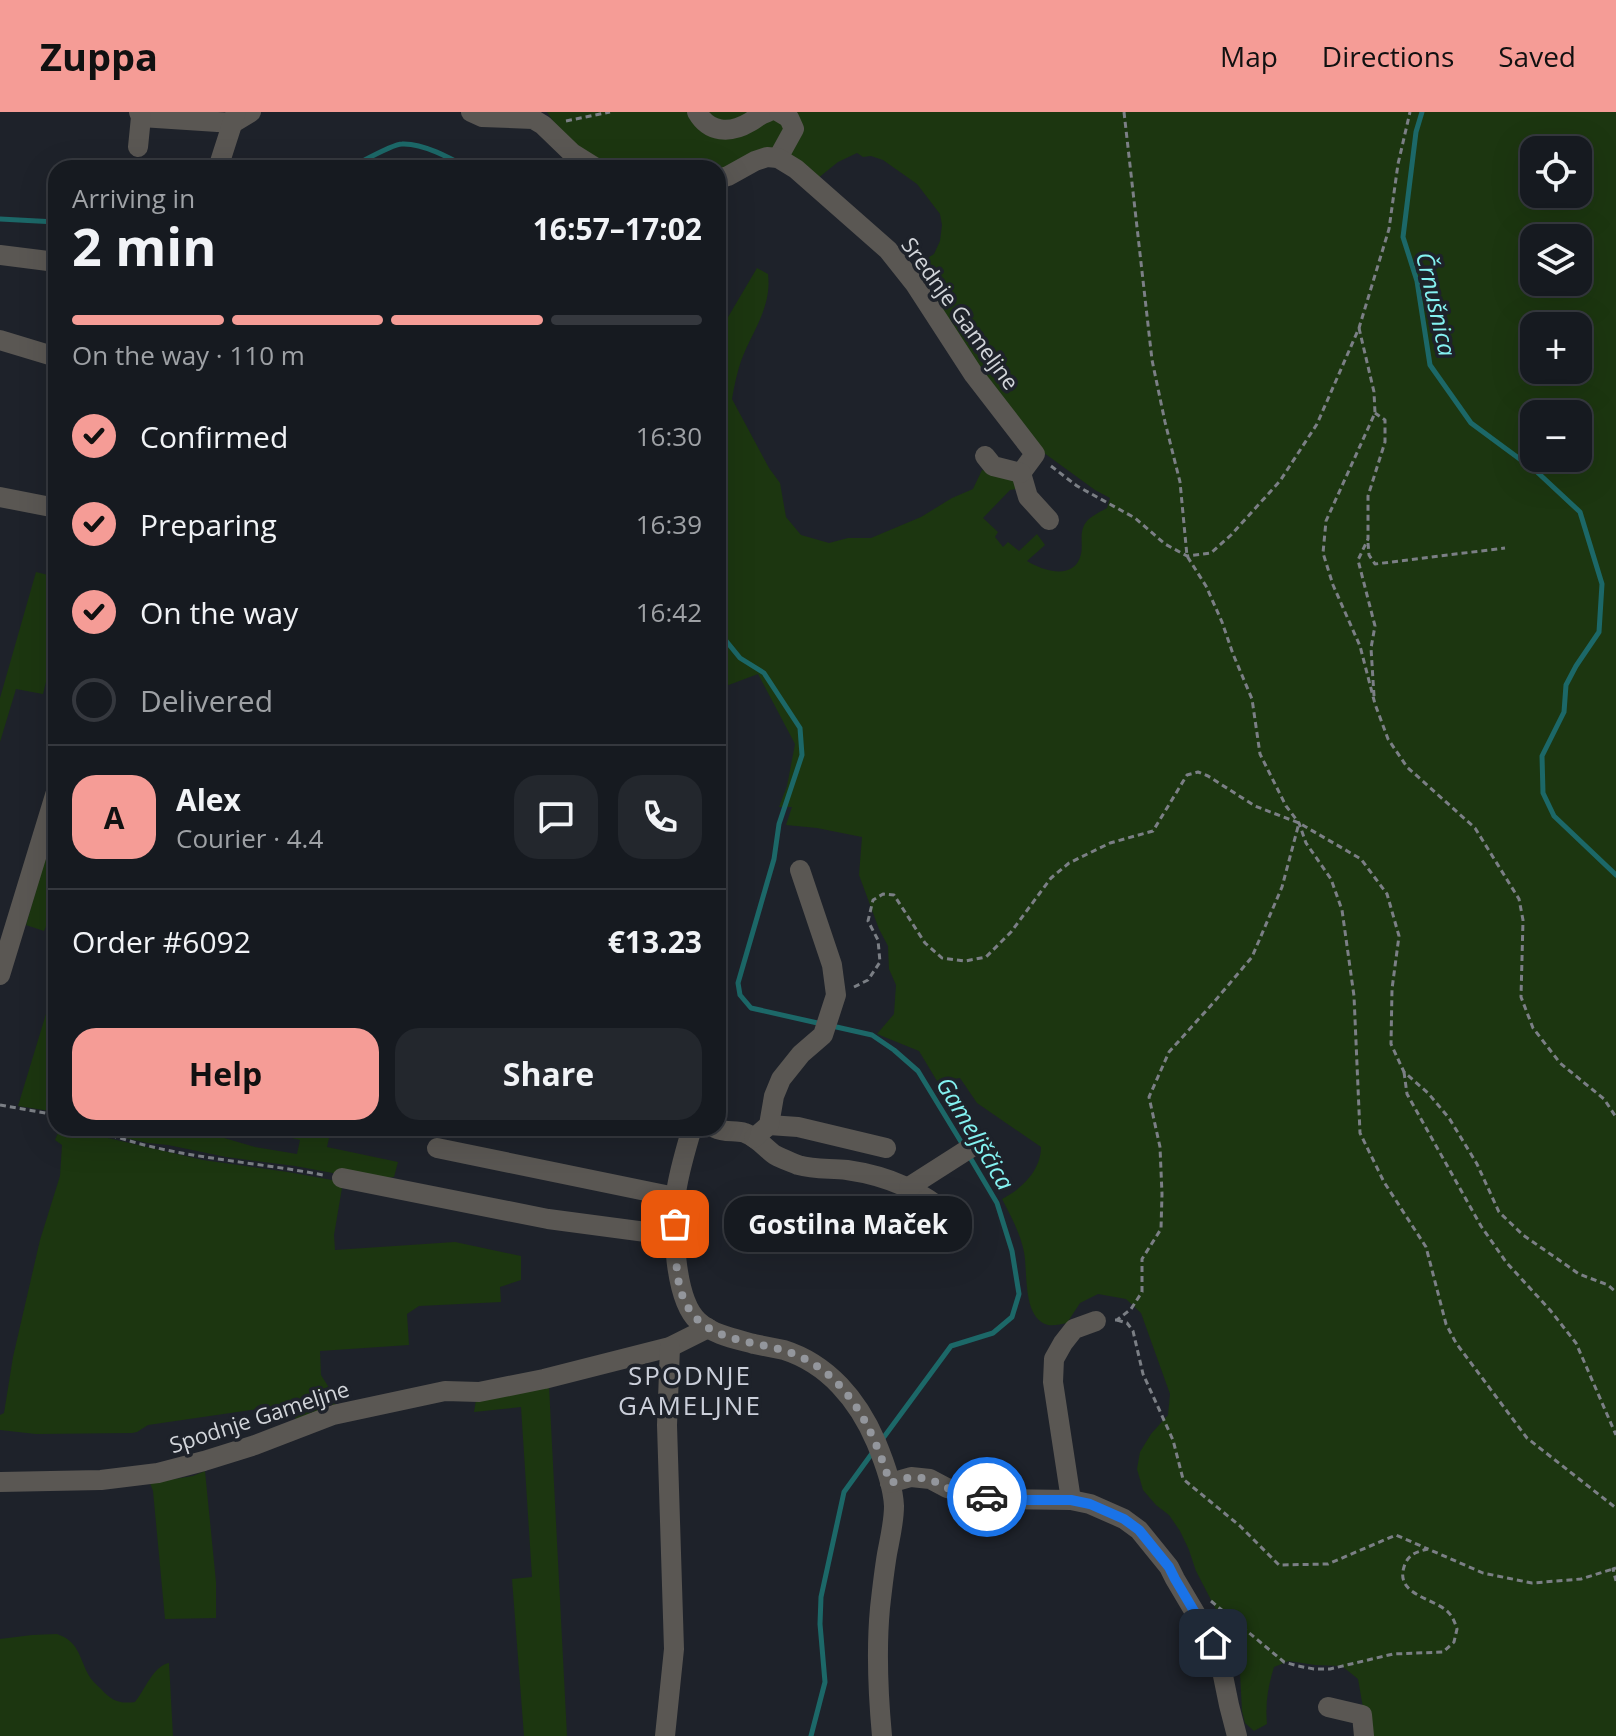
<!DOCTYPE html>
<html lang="en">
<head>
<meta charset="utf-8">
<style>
	:root { --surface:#161a20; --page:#23272d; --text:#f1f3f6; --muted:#9ea1a5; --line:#35383e; --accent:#f59c96 }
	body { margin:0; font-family:"Open Sans",sans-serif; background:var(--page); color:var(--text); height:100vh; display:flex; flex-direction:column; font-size:30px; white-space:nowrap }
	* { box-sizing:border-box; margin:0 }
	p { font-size:26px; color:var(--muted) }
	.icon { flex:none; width:44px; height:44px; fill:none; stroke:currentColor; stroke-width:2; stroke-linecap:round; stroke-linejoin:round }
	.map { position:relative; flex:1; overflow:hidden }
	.panel { position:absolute; left:48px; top:48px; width:678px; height:976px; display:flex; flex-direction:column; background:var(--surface); border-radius:24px; box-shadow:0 8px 32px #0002,0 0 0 2px var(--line) }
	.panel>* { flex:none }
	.tools { position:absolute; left:1520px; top:24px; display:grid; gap:16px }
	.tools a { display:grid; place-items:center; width:72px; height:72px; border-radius:16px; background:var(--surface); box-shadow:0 8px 32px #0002,0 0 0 2px var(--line); font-size:40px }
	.pin { position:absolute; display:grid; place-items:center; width:68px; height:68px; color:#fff; margin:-34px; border-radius:16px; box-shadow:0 4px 12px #0006 }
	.courier { position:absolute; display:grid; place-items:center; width:80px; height:80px; margin:-40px; border:6px solid #1a73e8; border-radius:50%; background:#fff; color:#222; box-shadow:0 2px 10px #0007 }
	.bubble { position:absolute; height:56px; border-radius:24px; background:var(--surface); box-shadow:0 8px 32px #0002,0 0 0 2px var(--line); font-size:26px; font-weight:700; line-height:56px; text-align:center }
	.summary em { font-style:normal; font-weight:700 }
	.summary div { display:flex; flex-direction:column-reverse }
	.summary { display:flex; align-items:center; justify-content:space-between; height:136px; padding:0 24px }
	h1 { font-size:52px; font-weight:700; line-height:60px }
	.bar { display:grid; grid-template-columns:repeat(4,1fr); gap:12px 8px; align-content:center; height:96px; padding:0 24px }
	.bar i { height:10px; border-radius:6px; background:var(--line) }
	.bar .on { background:var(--accent) }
	.bar p { grid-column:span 4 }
	.line { display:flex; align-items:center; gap:20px; padding:0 24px; border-top:2px solid var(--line) }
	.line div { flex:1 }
	.round { display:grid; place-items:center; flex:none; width:84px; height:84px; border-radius:24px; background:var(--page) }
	ol { padding:0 24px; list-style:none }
	li { display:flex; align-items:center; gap:24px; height:88px }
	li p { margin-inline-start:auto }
	li .icon { padding:8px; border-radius:50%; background:var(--accent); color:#111; stroke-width:4 }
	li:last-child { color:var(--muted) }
	li i { width:44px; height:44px; border:4px solid var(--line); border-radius:50% }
	.button { display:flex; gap:16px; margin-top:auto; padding:16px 24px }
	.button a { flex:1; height:92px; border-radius:24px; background:var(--accent); color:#111; font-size:32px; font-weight:700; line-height:92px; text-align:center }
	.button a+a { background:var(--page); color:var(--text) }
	header { display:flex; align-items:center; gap:48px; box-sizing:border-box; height:112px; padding:0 40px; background:var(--accent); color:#111 }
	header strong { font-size:38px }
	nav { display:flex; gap:44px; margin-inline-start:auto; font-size:28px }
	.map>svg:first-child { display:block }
	.green { fill:#1c3610; fill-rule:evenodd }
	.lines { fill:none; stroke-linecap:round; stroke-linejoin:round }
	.stream { stroke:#1c6868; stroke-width:5 }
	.path { stroke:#7b7f85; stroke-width:3; stroke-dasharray:6 4; stroke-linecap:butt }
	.minor { stroke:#5a5753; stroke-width:20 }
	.done { stroke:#93969c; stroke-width:8; stroke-dasharray:0 14.4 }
	.route { stroke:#1a73e8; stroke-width:10 }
	.labels { text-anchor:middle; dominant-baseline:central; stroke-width:7; stroke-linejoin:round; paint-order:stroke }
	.street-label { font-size:22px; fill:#d2d5da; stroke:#1e222a }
	.water-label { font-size:24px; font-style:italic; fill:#84f2f1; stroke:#1e222a }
	.quarter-label { font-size:26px; letter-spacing:2px; fill:#cbcfda; stroke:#1e222a }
</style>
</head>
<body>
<header>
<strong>Zuppa</strong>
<nav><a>Map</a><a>Directions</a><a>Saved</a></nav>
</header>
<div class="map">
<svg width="1616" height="1624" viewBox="0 0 1616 1624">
	<rect width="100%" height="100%" fill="#1e222a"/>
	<!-- green -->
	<g class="green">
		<path d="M547,0h1069v1624h-248l-10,-57 -16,-13 -27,-1 -26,-4 -15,6c-6,19 -9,37 -7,57l-13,7 -9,-8 -3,-12 -3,-57 -43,-83 -7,-21 -9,-19 -11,-16 -13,-10 -13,-15 -6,-21 3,-17 11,-18 17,-19 2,-21 -29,-81 -15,-14 -28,-5 -18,9 -13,20c-6,1 -13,3 -19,2 -26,-7 -20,-53 -24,-73 -4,-19 -13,-36 -22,-53 20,-10 39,-29 39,-52l-64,-44 -17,-25 -23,3 -18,-30 -42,-17 17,-20 2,-29 -7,-16 -1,-23 -9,-17 -20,-54 3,-38 -45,-9 -31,-3 6,-18h-13l8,-21 8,-42 -37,-70 -40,15v-355l39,-66 11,6c4,34 -16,57 -27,87 -4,12 -7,25 -9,38l37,69 11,15 6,34 15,18 28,8 19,-5h23l50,-21 31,-19 21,-9 9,-19 35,6 -1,13 -6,1 -27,28 15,14 -3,5 8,10 5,-5 11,9 18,-17 8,11 -18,16c16,10 48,20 54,-7 2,-8 -1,-18 2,-26 3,-10 15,-15 24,-20l3,-10 -15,-8 -55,-40 -123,-170 -2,-14 19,-12 6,-13 2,-16 -2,-11 -23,-30 -34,-24 -12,-4 -8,1 -6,-4 -19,9 -21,17 -21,-21 -78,13v-3h-107c-25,-11 -50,-33 -64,-56zM1534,38h44v44h-44zM1534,126h44v44h-44zM1534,214h44v44h-44zM1534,302h44v44h-44z"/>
		<polygon points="36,460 56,465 56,530 43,582 16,577 0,630 0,586"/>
		<polygon points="56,709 56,791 44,819 26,813"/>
		<polygon points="56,869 56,955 47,984 56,986 56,1000 18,994"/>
		<polygon points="60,1016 83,1016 108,1026 203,1048 288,1060 343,1070 334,1123 335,1138 455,1130 521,1144 521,1168 500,1175 501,1190 419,1194 407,1202 409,1233 320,1239 321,1263 331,1279 337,1295 296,1309 291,1292 148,1313 137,1320 132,1321 36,1322 0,1318 0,1303 4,1301 13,1245 40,1128 60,1064 62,1033 55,1028"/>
		<polygon points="98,1016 207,1016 207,1021 255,1035 297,1042 300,1028 251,1016 329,1016 331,1017 327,1035 398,1050 394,1065 370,1068 295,1054 226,1045 168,1033 148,1031 121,1025"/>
		<polygon points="549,1274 567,1624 524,1624 512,1467 532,1465 521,1295 474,1300 476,1288"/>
		<polygon points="205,1359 216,1470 216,1506 165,1507 153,1379 150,1371 193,1364"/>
		<path d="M57,1522c21,7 22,22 31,40 3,6 8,10 13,15 11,12 18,15 34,13 10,-12 18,-36 34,-39l4,73h-173v-97l32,-4z"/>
	</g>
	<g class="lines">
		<!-- stream -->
		<g class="stream">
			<polyline points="1422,0 1416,20 1403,125 1417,169 1430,253 1471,311 1536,359 1580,400 1602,472 1599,520 1576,554 1566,573 1564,600 1542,644 1543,681 1554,704 1616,763"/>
			<path d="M349,56c11,-5 43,-24 53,-24 21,-1 48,14 66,24"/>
			<polyline points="0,107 56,110"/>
			<polyline points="718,519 740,546 764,561 800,616 802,643 779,712 774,747 738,871 740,883 751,896 822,912"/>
			<polyline points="832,914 872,923 894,938 918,959 963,1033"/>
			<polyline points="881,1329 951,1234 993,1221 1012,1205 1019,1182 1012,1139 997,1091 968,1042"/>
			<polyline points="811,1624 825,1570 820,1512 821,1485 844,1380 873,1340"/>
		</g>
		<!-- path -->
		<g class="path">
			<polyline points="1124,0 1152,248 1165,310 1180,370 1187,444 1206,474 1222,510 1233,542 1252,587 1260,642 1286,694 1299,711 1306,731 1331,767 1342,798 1354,884 1360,1021 1384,1070 1426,1135 1446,1212 1456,1231 1527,1326 1616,1396"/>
			<polyline points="566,9 610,0"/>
			<polyline points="1359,216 1374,280 1375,301 1326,409 1323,441 1333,473 1360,534 1375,592 1388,627 1407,655 1475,716 1519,787 1523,808 1521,885 1533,916 1560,951 1604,987 1616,1005"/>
			<polyline points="1051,354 1077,374 1135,406 1165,432 1187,444 1211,441 1231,423 1280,369 1317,312 1359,216 1389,117 1398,52 1410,0"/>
			<polyline points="1368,431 1369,443 1375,452 1505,436"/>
			<polyline points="1374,584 1371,536 1375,514 1358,448 1368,427 1368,384 1385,330 1385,308 1375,301"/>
			<polyline points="854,875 868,868 880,850 878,828 868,809 873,788 883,782 894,783 925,831 942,846 965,849 986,845 1011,820 1051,766 1069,751 1110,731 1153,719 1187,663 1198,660 1208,664 1255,694 1299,711 1361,747 1387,782 1399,824 1392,877 1391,932 1404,960 1428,981 1449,1006 1477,1052 1499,1100 1523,1123 1579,1162 1608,1173 1616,1180"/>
			<polyline points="1404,960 1407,982 1481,1114 1506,1150 1550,1198 1576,1231 1616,1323"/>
			<polyline points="0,993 56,1003"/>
			<path d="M92,1016c73,30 154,32 231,47"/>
			<polyline points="1115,1208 1117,1208 1131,1197 1142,1180 1142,1147 1161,1117 1162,1082 1160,1035 1149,985 1169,940 1214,890 1252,845 1282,775 1299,711"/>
			<polyline points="1117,1208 1127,1211 1133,1219 1143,1262 1173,1328 1183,1367 1240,1414 1279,1453 1328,1452 1396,1423 1428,1437"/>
			<polyline points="1616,1456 1613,1457 1616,1469"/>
			<path d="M1211,1489l73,61 14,4 16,3h16l63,-15 50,-2 11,-10 3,-13c-2,-6 -4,-12 -9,-17 -14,-14 -53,-17 -44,-45 4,-13 12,-15 24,-18l55,24 49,10 49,-4 32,-10"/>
		</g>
		<!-- minor -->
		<g class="minor">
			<polyline points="471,0 482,5 533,7 543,13 572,41 596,56"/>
			<path d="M697,0c12,21 33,22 53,10 7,-4 10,-8 18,-10"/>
			<polyline points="141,5 233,11 251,0"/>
			<polyline points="138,35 141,5 139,0"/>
			<polyline points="778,46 794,17 789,6 779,0"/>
			<polyline points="218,56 236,0"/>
			<polyline points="718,67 728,64 755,49 767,45 778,46 796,57 888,138 915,172 974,263 1035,342 1021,361 1028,385 1049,408"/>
			<polyline points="0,143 56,150"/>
			<polyline points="0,228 56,245"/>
			<polyline points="985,344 993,354 1021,361"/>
			<polyline points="0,385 56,396"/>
			<polyline points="0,863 56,680"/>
			<polyline points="769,1013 798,1015 886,1036"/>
			<path d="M692,1016c-6,21 -13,43 -16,65 -4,32 -2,106 22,128 15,14 38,18 56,23 10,2 20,4 30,6 44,14 74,50 92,92 8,19 17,43 18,64 0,16 -4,32 -7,48 -3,18 -5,36 -7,54 -4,43 -2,85 2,128"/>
			<path d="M715,1016c10,5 20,2 30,5 12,4 20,15 30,22 7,4 16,7 23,10 17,5 32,3 49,5 42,6 75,21 106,48"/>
			<polyline points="754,1026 769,1013 774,984 781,967 801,942 823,923 836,883 832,853 800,758"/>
			<polyline points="437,1036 675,1085"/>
			<polyline points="342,1066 548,1107 676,1124"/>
			<polyline points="909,1075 981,1029"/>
			<polyline points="0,1370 101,1368 158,1361 204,1349 255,1333 333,1303 445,1279 479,1280 544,1267 670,1235 708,1216"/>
			<polyline points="890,1371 911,1365 930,1367 947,1376 982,1384 1001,1387 1071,1388 1090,1392 1124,1407 1139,1418 1169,1455 1175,1467 1213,1531 1220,1549 1229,1593 1237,1624"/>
			<polyline points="1071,1388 1053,1270 1054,1247 1063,1231 1074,1217 1096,1209"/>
			<polyline points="1328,1595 1362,1603 1364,1624"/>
			<polyline points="665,1624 674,1537 667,1313 670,1235"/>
		</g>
	</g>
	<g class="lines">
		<!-- done -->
		<path class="done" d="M675,1112c2,28 -2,60 14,85 19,31 62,32 93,41 63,18 90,76 108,133l21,-6 19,2 17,9 40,9"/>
		<!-- route -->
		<polyline class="route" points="987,1385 1028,1388 1071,1388 1090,1392 1124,1407 1139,1418 1169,1455 1175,1467 1213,1531"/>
	</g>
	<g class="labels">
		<!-- street labels -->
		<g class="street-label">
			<text transform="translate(961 201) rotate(54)">Srednje Gameljne</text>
			<text transform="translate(259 1304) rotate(-18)">Spodnje Gameljne</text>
		</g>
		<!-- water labels -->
		<g class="water-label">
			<text transform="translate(1437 192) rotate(77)">Črnušnica</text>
			<text transform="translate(976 1021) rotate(59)">Gameljščica</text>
		</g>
		<!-- quarter labels -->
		<g class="quarter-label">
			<text x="690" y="1263">SPODNJE<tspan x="690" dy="30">GAMELJNE</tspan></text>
		</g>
	</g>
</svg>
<div class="tools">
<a><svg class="icon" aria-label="locate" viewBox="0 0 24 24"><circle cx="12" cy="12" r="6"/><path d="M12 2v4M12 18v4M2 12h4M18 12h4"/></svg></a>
<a><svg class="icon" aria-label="layers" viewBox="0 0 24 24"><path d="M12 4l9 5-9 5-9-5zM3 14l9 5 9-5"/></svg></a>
<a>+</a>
<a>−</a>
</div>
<div class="pin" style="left:675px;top:1112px;background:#ea580c"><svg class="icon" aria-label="bag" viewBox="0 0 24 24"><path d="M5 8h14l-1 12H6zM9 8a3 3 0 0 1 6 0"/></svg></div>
<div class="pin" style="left:1213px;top:1531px;background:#1f2937"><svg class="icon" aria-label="home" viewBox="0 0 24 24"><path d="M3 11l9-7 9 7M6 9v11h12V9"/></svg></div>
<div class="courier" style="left:987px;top:1385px"><svg class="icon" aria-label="car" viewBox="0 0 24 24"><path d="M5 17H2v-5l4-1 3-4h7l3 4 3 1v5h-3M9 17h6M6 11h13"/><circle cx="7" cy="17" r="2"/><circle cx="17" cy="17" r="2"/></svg></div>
<div class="bubble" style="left:724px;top:1084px;width:248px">Gostilna Maček</div>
<section class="panel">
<div class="summary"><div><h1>2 min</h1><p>Arriving in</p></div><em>16:57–17:02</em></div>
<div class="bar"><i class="on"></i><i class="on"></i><i class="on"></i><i></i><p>On the way · 110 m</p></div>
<ol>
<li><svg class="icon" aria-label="check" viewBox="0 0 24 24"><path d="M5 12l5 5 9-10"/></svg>Confirmed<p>16:30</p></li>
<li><svg class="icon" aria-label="check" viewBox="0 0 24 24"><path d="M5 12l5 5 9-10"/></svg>Preparing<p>16:39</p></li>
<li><svg class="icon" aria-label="check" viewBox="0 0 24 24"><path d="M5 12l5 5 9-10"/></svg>On the way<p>16:42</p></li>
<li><i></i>Delivered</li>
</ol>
<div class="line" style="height:144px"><b class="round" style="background:var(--accent);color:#111">A</b><div><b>Alex</b><p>Courier · 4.4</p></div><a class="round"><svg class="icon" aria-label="chat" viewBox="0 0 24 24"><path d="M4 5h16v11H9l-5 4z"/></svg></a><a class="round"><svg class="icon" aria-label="phone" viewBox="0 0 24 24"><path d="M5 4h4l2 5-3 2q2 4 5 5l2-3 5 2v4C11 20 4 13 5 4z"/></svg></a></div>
<div class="line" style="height:104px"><div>Order #6092</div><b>€13.23</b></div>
<div class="button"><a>Help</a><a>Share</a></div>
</section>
</div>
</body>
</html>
